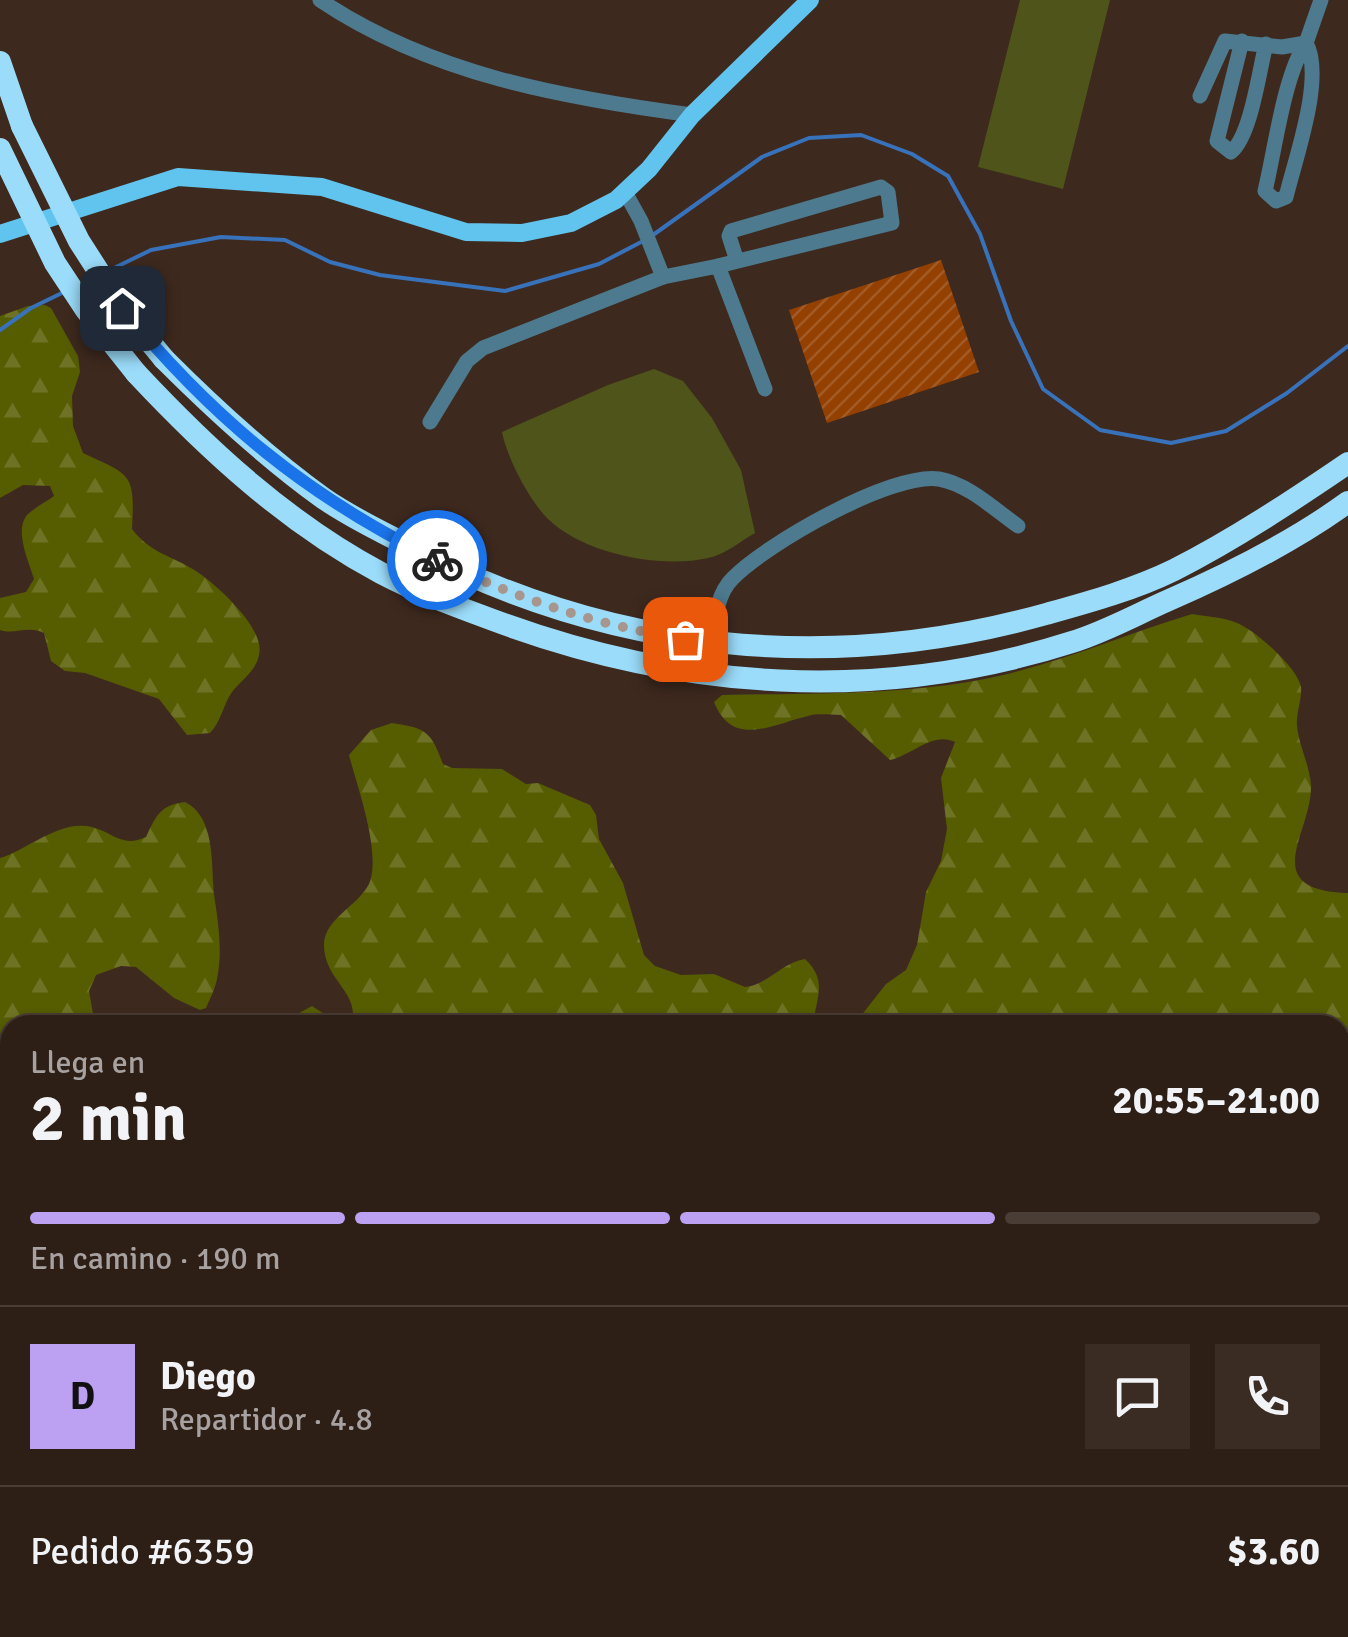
<!DOCTYPE html>
<html lang="es">
<head>
<meta charset="utf-8">
<style>
	:root { --surface:#2e1f16; --page:#3a2c23; --text:#f1f3f6; --muted:#a7a2a1; --line:#493d35; --accent:#bca0f2 }
	body { margin:0; font-family:Signika,sans-serif; background:var(--page); color:var(--text); height:100vh; display:flex; flex-direction:column; font-size:38px; white-space:nowrap }
	* { box-sizing:border-box; margin:0 }
	p { font-size:32px; color:var(--muted) }
	.icon { flex:none; width:55px; height:55px; fill:none; stroke:currentColor; stroke-width:2; stroke-linecap:round; stroke-linejoin:round }
	.map { position:relative; flex:1; overflow:hidden }
	.sheet { position:absolute; left:0px; top:1015px; width:1350px; height:622px; display:flex; flex-direction:column; background:var(--surface); border-radius:30px 30px 0 0; box-shadow:0 2px 8px #0004,0 0 0 2px var(--line) }
	.sheet>* { flex:none }
	.pin { position:absolute; display:grid; place-items:center; width:85px; height:85px; color:#fff; margin:-42px; border-radius:20px; box-shadow:0 5px 15px #0006 }
	.courier { position:absolute; display:grid; place-items:center; width:100px; height:100px; margin:-50px; border:8px solid #1a73e8; border-radius:50%; background:#fff; color:#222; box-shadow:0 2px 12px #0007 }
	.head em { font-style:normal; font-weight:700 }
	.head div { display:flex; flex-direction:column-reverse }
	.head { display:flex; align-items:center; justify-content:space-between; height:170px; padding:0 30px }
	h1 { font-size:65px; font-weight:700; line-height:75px }
	.bar { display:grid; grid-template-columns:repeat(4,1fr); gap:15px 10px; align-content:center; height:120px; padding:0 30px }
	.bar i { height:12px; border-radius:8px; background:var(--line) }
	.bar .current { background:var(--accent) }
	.bar p { grid-column:span 4 }
	.line { display:flex; align-items:center; gap:25px; padding:0 30px; border-top:2px solid var(--line) }
	.line div { flex:1 }
	.round { display:grid; place-items:center; flex:none; width:105px; height:105px; border-radius:0px; background:var(--page) }
	.map>svg:first-child { display:block }
	.green { fill:#4e541a }
	.forest { fill:url(#forest-firs) }
	.lines { fill:none; stroke-linecap:round; stroke-linejoin:round }
	.stream { stroke:#3872bb; stroke-width:4 }
	.building { fill:url(#building-hatch) }
	.minor { stroke:#4d7a8e; stroke-width:15 }
	.major { stroke:#61c4ee; stroke-width:18 }
	.highway { stroke:#9bdcfa; stroke-width:22 }
	.highway-bridge { stroke:#9bdcfa; stroke-width:22 }
	.done { stroke:#a7968e; stroke-width:10; stroke-dasharray:0 18 }
	.route { stroke:#1a73e8; stroke-width:12 }
</style>
</head>
<body>
<div class="map">
<svg width="1348" height="1637" viewBox="0 0 1348 1637">
	<defs>
		<pattern id="forest-firs" width="22" height="20" patternUnits="userSpaceOnUse" patternTransform="scale(2.5)"><rect width="22" height="20" fill="#565c00"/><path d="M5 1l3.5 6h-7zM16 11l3.5 6h-7z" fill="#6e7224"/></pattern>
		<pattern id="building-hatch" width="6" height="6" patternUnits="userSpaceOnUse" patternTransform="scale(2.5)"><rect width="6" height="6" fill="#944001"/><path d="M-1 1l2-2M0 6l6-6M5 7l2-2" fill="none" stroke="#a35b25"/></pattern>
	</defs>
	<rect width="100%" height="100%" fill="#3e291e"/>
	<!-- green -->
	<g class="green">
		<polygon points="1020,0 1110,0 1063,189 978,167"/>
		<path d="M654,369l29,12 29,37 29,52 14,63c-14,8 -31,22 -47,25 -47,11 -124,-4 -160,-39 -19,-19 -41,-61 -46,-87l106,-47z"/>
	</g>
	<!-- forest -->
	<g class="forest">
		<path d="M45,305l6,3 27,48 2,16 -8,24 1,30 10,27c49,23 52,20 49,76 19,25 39,26 64,42 21,14 70,58 63,84 -3,16 -18,25 -27,37 -9,13 -11,30 -22,41l-23,2 -28,-36 -74,-26 -20,-2 -14,-10 -7,-28c-15,-8 -30,2 -44,-3v-32l26,-6 8,-13c-5,-17 -20,-48 -7,-64 7,-7 19,-13 27,-19l-4,-10 -27,-1 -23,13v-182l28,-10z"/>
		<path d="M1192,614c15,3 32,3 45,9 18,7 61,45 64,64 1,13 -5,26 -4,39 2,20 13,40 14,60 1,47 -55,104 37,107v433l-8,2v-303h-496l16,-8 26,-33 20,-14 11,-25 9,-53 15,-31 6,-32 -6,-51 14,-36c-22,-11 -43,13 -65,18l-49,-45c-11,0 -23,-2 -33,1 -35,8 -75,33 -94,-14l8,-7c93,-2 191,1 281,-20 64,-15 126,-42 189,-61z"/>
		<path d="M392,723c35,5 39,9 51,41l9,4 50,1 24,15 12,-1 52,22 6,10 3,24 24,44 21,72 11,11 26,9 33,-1 31,13c24,-3 36,-24 60,-28 20,19 14,33 9,58l7,8h-543l34,-19c14,9 25,18 41,9 1,-25 -29,-38 -29,-70 0,-26 34,-39 45,-61 13,-30 -12,-98 -20,-129l22,-25z"/>
		<path d="M185,802c31,15 26,64 29,92 4,28 9,56 3,85 -2,10 -7,20 -11,29l-6,2 -26,-12 -38,-31 -15,-1 -25,9 -7,16 6,34h-85v590l-10,-2v-755c29,-9 60,-39 92,-31 22,6 30,21 54,10 10,-21 14,-32 39,-35z"/>
		<polygon points="1340,1625 1348,1626 1348,1637 201,1637 194,1628 1313,1628"/>
		<path d="M67,1628h98c-29,9 -70,9 -98,0z"/>
	</g>
	<g class="lines">
		<!-- stream -->
		<g class="stream">
			<polyline points="653,235 762,157 809,138 861,135 912,154 948,176 980,234 1011,321 1043,389 1100,430 1171,443 1226,431 1287,393 1348,346"/>
			<polyline points="108,271 151,250 221,237 285,240 330,262 380,275 505,291 599,264 645,240"/>
			<polyline points="0,330 31,308 64,292"/>
		</g>
	</g>
	<!-- building -->
	<polygon class="building" points="941,260 979,372 827,423 789,310"/>
	<g class="lines">
		<!-- minor -->
		<g class="minor">
			<path d="M320,0c110,74 243,98 372,115"/>
			<path d="M1242,41l-25,100 14,11c20,-16 28,-81 35,-108"/>
			<path d="M1306,43c19,34 -11,116 -20,154l-10,4 -11,-10c10,-41 19,-116 41,-148z"/>
			<polyline points="1200,96 1225,41 1282,47 1306,43 1321,0"/>
			<polyline points="625,192 641,221 663,277"/>
			<polyline points="718,266 892,223 888,192 881,187 731,231 729,236 737,261"/>
			<polyline points="430,422 467,361 483,348 663,277 718,266 765,389"/>
			<path d="M711,643c3,-21 6,-50 22,-65 33,-34 159,-106 206,-99 29,5 55,30 79,47"/>
			<polyline points="1340,1379 1348,1370"/>
			<polyline points="1340,1457 1348,1462"/>
		</g>
		<!-- major -->
		<polyline class="major" points="0,234 178,177 322,187 466,232 522,233 571,223 616,200 649,169 692,115 810,0"/>
		<!-- highway -->
		<g class="highway">
			<polyline points="0,62 22,126"/>
			<path d="M164,359c50,50 102,98 159,139 27,19 57,33 86,48 200,106 419,129 637,68 43,-12 87,-24 128,-44 61,-31 118,-69 174,-107"/>
			<path d="M136,373c72,77 151,150 245,200 36,19 74,33 112,47 188,70 385,84 579,22 33,-10 65,-28 97,-42 62,-27 124,-58 179,-98"/>
		</g>
		<!-- highway-bridge -->
		<g class="highway-bridge">
			<polyline points="22,126 79,241 122,308 164,359"/>
			<polyline points="0,149 55,263 86,310 136,373"/>
		</g>
	</g>
	<g class="lines">
		<!-- done -->
		<path class="done" d="M437,560c79,38 161,66 248,79"/>
		<!-- route -->
		<path class="route" d="M122,308c91,111 186,189 315,252"/>
	</g>
</svg>
<div class="pin" style="left:685px;top:639px;background:#ea580c"><svg class="icon" aria-label="bag" viewBox="0 0 24 24"><path d="M5 8h14l-1 12H6zM9 8a3 3 0 0 1 6 0"/></svg></div>
<div class="pin" style="left:122px;top:308px;background:#1f2937"><svg class="icon" aria-label="home" viewBox="0 0 24 24"><path d="M3 11l9-7 9 7M6 9v11h12V9"/></svg></div>
<div class="courier" style="left:437px;top:560px"><svg class="icon" aria-label="bike" viewBox="0 0 24 24"><circle cx="6" cy="16" r="4"/><circle cx="18" cy="16" r="4"/><path d="M6 16l4-8h5l3 8M10 8l3 8H6M13 5h3"/></svg></div>
<section class="sheet">
<div class="head"><div><h1>2 min</h1><p>Llega en</p></div><em>20:55–21:00</em></div>
<div class="bar"><i class="current"></i><i class="current"></i><i class="current"></i><i></i><p>En camino · 190 m</p></div>
<div class="line" style="height:180px"><b class="round" style="background:var(--accent);color:#111">D</b><div><b>Diego</b><p>Repartidor · 4.8</p></div><a class="round"><svg class="icon" aria-label="chat" viewBox="0 0 24 24"><path d="M4 5h16v11H9l-5 4z"/></svg></a><a class="round"><svg class="icon" aria-label="phone" viewBox="0 0 24 24"><path d="M5 4h4l2 5-3 2q2 4 5 5l2-3 5 2v4C11 20 4 13 5 4z"/></svg></a></div>
<div class="line" style="height:130px"><div>Pedido #6359</div><b>$3.60</b></div>
</section>
</div>
</body>
</html>
